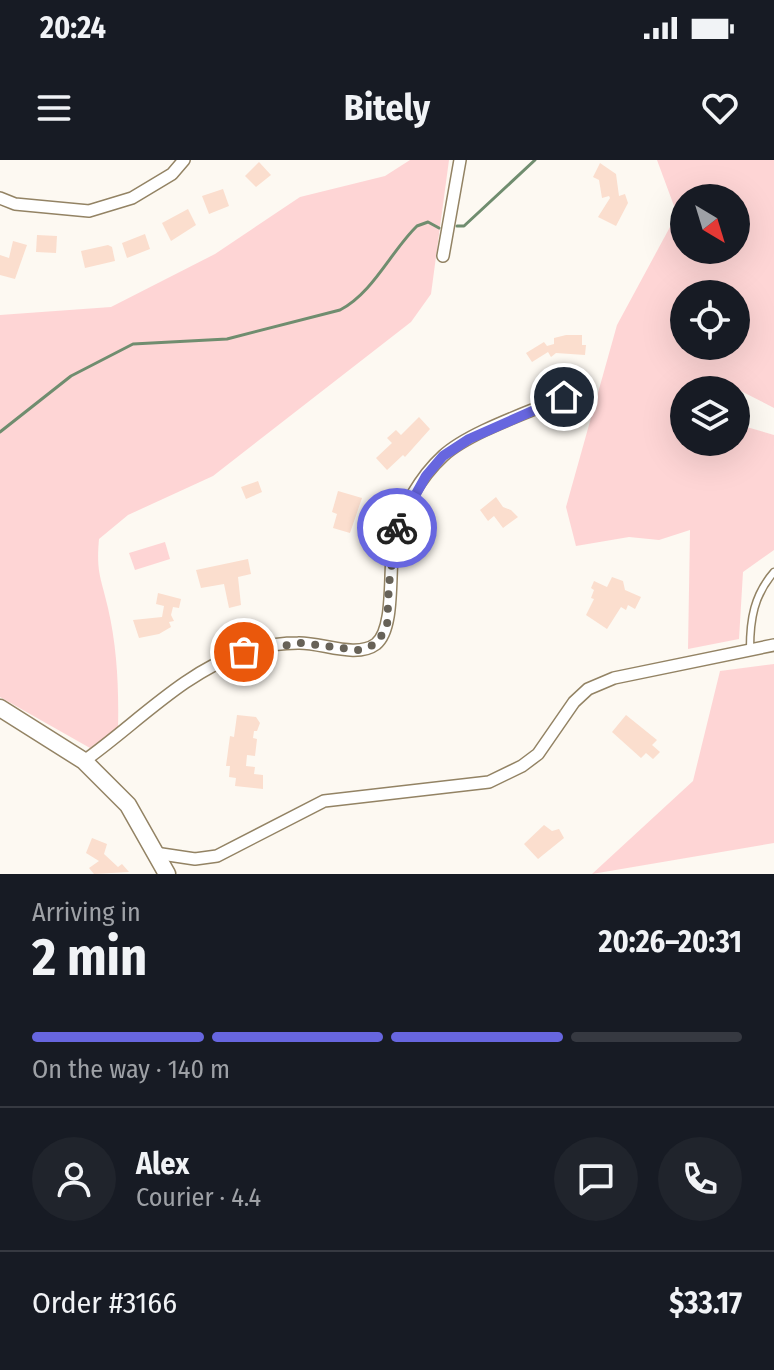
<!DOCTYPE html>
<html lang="en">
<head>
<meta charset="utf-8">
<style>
	:root { --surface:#171b24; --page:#20242c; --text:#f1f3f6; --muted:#9ea1a6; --line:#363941; --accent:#6766df }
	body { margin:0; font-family:"Fira Sans Condensed",sans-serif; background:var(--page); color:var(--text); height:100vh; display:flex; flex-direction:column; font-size:30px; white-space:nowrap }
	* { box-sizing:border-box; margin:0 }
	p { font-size:26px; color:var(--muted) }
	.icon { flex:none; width:44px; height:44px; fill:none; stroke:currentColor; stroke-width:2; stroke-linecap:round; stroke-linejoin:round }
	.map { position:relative; height:714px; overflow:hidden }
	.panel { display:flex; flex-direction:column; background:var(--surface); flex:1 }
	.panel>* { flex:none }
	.needle { width:52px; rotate:142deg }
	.controls { position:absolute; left:670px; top:24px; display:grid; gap:16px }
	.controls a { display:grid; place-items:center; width:80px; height:80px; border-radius:50%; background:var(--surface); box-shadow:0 8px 32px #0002; font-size:40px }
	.pin { position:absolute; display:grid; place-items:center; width:68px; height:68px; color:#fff; margin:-34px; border:4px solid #fff; border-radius:50%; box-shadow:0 2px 8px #0007 }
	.courier { position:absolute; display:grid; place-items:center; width:80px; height:80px; margin:-40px; border:6px solid #6766df; border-radius:50%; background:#fff; color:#222; box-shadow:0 2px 10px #0007 }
	.summary em { font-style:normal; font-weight:700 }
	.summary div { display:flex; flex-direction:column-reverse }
	.summary { display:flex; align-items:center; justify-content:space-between; height:136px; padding:0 32px }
	h1 { font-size:52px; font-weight:700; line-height:60px }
	.bar { display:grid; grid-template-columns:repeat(4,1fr); gap:12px 8px; align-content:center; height:96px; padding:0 32px }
	.bar i { height:10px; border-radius:6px; background:var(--line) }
	.bar .on { background:var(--accent) }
	.bar p { grid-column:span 4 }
	.line { display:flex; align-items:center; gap:20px; padding:0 32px; border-top:2px solid var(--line) }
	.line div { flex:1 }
	.round { display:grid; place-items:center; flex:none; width:84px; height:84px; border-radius:42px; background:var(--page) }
	.status { display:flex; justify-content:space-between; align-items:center; height:56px; padding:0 40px; background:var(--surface); direction:ltr }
	.status svg { height:22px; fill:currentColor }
	header { display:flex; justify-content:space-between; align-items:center; height:104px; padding:0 32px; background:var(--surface); font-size:36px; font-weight:700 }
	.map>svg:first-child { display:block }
	.green { fill:#fed5d5; fill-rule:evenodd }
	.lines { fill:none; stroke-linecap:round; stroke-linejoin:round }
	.stream { stroke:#708d6f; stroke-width:3 }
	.building { fill:#fbdece }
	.lane-casing { stroke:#938364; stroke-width:9 }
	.street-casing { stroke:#938364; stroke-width:14 }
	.secondary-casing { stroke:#938364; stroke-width:19 }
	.lane { stroke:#fff; stroke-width:6 }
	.street { stroke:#fff; stroke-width:11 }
	.secondary { stroke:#fff; stroke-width:16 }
	.done { stroke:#676258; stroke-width:8; stroke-dasharray:0 14.4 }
	.route { stroke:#6766df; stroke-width:10 }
</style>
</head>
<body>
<div class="status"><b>20:24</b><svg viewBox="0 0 49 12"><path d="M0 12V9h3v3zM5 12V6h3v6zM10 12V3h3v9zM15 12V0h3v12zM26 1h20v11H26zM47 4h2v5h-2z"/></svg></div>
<header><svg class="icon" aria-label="menu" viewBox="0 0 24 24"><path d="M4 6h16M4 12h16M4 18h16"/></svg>Bitely<svg class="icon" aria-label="heart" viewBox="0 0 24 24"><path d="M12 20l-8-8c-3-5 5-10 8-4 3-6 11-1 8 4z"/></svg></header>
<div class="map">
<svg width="774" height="714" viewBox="0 0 774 714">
	<rect width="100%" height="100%" fill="#fdf9f2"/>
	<!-- green -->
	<g class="green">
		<path d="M410,0h39l-18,134 -20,28 -198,154 -85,39 -29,24c-3,34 2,38 9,69 9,39 11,80 10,120l-28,20 -90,-51v-382l111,-8 104,-53 85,-57 85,-21z"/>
		<path d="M657,0h117v248l-37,-19 -1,3 -52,-2v52h52v-18l38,11v115l-31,22 -4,67 -51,10 2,-119 -31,10 -30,-3 -53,9 -10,-39 51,-182 60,-111zM736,38v52h-52v-52zM736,134v52h-52v-52z"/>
		<polygon points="165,382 170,399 135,410 129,393"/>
		<polygon points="774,504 774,683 592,714 693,621 720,511"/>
	</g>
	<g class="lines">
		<!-- stream -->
		<g class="stream">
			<polyline points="457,66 464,66 535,0"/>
			<path d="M0,272l71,-56 62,-32 94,-5 113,-29c33,-17 51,-59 77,-84l11,-4 11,6"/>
		</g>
	</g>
	<!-- building -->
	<g class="building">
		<polygon points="259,2 271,15 256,27 245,16"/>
		<polygon points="600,3 616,14 619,36 625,34 628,43 616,66 598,57 610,38 609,36 602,38 599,20 593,17"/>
		<polygon points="223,29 229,46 209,54 202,36"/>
		<polygon points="188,49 196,65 171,81 162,63"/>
		<polygon points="145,74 150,89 127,98 122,83"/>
		<polygon points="37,75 57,76 56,93 36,92"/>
		<polygon points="13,81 27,85 15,119 0,115 0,95 9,98"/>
		<polygon points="108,85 112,87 115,101 85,108 81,91"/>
		<polygon points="566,175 582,175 582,185 586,185 585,195 556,193 551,197 548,192 532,202 526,193 544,182 547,186 554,184 554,178"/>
		<polygon points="419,257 430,269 405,297 403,295 387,310 376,298 392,283 387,278 396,270 401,275"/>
		<polygon points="258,321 262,332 246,339 241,327"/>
		<polygon points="338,331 362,338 350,373 333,368 337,354 332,352"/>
		<polygon points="496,337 503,347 511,350 518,357 503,368 494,356 488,361 480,350"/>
		<polygon points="248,399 251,414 238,417 241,445 229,448 224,424 201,428 196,410"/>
		<polygon points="612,417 623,421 625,430 641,437 635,449 628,445 626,450 621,447 607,469 586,455 594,439 591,438 594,430 591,428 594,421 607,427"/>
		<polygon points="158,433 181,439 179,448 173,447 171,455 174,461 169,462 171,467 159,474 139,478 133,460 162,457 164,446 156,444"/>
		<polygon points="237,555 256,557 260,563 257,571 254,571 253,578 257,579 255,596 247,595 246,606 255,607 254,614 263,615 263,629 235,626 236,618 229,617 230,606 226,606 230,576 234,577"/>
		<polygon points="626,555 657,580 652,585 660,592 653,599 646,593 641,598 612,572"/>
		<polygon points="544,665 552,671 559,669 564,678 538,699 524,684"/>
		<polygon points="92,678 107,684 104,694 118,707 122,704 129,712 94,714 89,708 99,701 86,693"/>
	</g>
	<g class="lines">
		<defs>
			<path id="lane" d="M750,489c0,-30 4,-54 24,-77"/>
			<g id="street">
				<polyline points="0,38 15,44 89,51 132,38 172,14 184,0"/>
				<polyline points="443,96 460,0"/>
				<path d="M84,601c51,-36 100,-89 160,-109 17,-6 36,-9 54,-9 23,-1 58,16 78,1 20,-16 12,-78 18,-105 7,-29 27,-63 49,-83 26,-24 87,-44 121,-59"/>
				<polyline points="155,693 195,699 217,696 324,641 489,622 522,606 538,594 574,542 588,529 614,518 774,485"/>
			</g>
			<polyline id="secondary" points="0,548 84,601 128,645 167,714"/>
		</defs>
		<!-- lane casing -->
		<use href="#lane" class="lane-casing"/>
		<!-- street casing -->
		<use href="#street" class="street-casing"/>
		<!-- secondary casing -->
		<use href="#secondary" class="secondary-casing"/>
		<!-- lane -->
		<use href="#lane" class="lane"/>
		<!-- street -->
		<use href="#street" class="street"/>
		<!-- secondary -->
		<use href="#secondary" class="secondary"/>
	</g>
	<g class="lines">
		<!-- done -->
		<polyline class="done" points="244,492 300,483 359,490 376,484 387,467 389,424 397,368"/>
		<!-- route -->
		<polyline class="route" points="397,368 426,316 443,296 469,279 564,237"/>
	</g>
</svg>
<div class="controls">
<a><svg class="needle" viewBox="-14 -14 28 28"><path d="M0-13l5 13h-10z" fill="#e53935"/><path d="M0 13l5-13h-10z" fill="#9ea1a6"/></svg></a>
<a><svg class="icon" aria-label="locate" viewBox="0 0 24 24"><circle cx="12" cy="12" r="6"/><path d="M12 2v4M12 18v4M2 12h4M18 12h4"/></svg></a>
<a><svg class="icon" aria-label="layers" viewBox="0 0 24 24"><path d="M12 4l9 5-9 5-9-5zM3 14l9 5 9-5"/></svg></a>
</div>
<div class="pin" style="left:244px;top:492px;background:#ea580c"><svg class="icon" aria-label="bag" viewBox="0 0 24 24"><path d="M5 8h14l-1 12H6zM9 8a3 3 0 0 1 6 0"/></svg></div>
<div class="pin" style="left:564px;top:237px;background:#1f2937"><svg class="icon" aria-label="home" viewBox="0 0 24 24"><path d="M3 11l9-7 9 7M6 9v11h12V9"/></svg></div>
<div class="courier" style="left:397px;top:368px"><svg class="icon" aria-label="bike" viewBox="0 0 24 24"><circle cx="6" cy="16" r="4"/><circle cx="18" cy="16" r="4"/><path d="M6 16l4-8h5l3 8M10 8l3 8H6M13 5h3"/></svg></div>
</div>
<section class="panel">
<div class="summary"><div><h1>2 min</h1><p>Arriving in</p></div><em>20:26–20:31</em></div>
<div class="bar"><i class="on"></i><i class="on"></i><i class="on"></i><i></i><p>On the way · 140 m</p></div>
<div class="line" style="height:144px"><a class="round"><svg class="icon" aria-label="person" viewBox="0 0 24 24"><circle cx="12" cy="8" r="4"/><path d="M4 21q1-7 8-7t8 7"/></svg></a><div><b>Alex</b><p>Courier · 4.4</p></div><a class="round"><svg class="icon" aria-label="chat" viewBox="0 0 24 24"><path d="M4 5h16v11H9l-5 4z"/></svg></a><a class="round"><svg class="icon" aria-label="phone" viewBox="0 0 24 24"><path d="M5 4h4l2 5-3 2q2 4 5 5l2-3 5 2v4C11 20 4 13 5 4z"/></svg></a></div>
<div class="line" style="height:104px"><div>Order #3166</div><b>$33.17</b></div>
</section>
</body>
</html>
